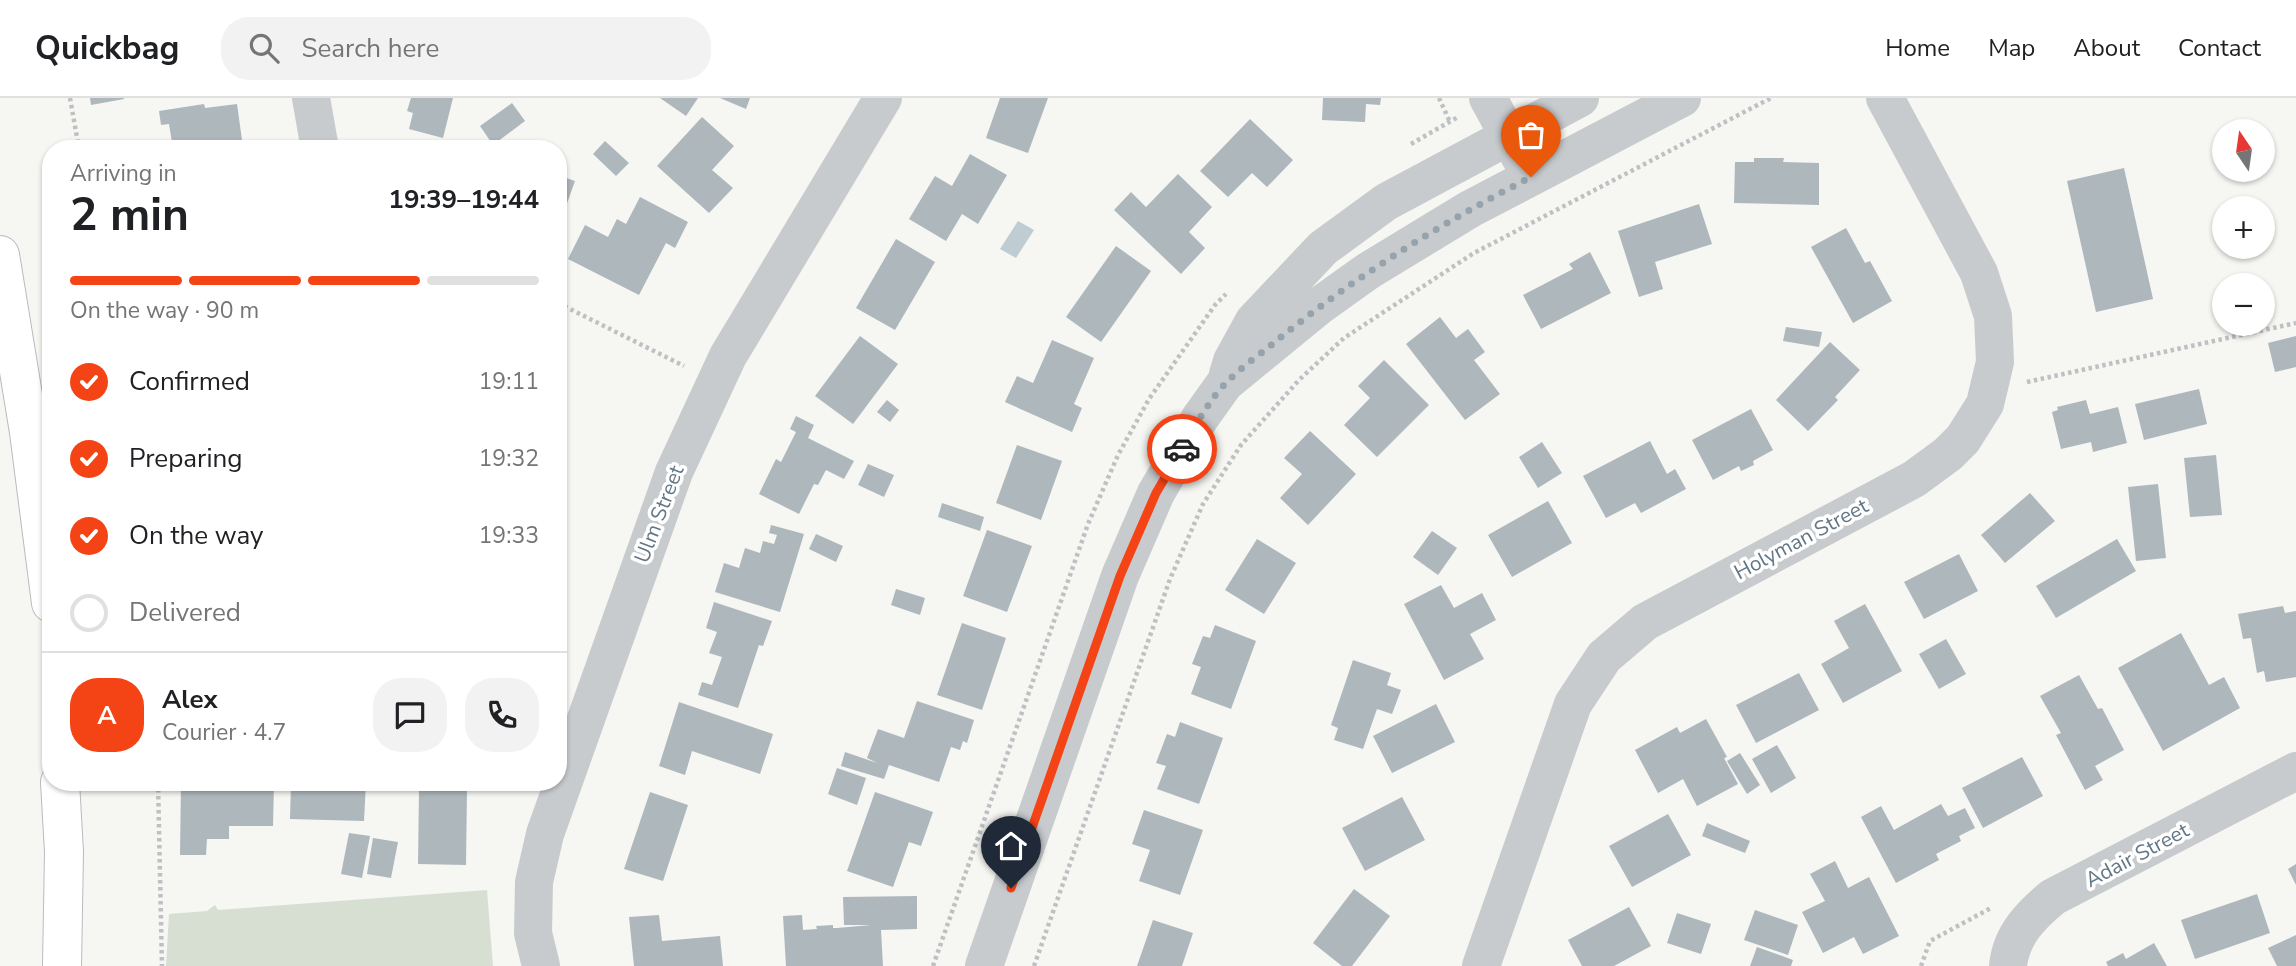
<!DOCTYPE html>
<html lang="en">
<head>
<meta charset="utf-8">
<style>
	:root { --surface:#fff; --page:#f2f2f2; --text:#202124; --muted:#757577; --line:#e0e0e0; --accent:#f44415 }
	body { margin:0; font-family:"Nunito Sans",sans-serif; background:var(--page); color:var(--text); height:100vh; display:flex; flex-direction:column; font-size:26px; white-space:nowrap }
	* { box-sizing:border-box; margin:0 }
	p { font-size:23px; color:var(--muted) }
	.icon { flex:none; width:38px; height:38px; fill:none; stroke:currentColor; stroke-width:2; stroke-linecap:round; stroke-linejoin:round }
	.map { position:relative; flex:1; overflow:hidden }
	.drawer { position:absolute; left:42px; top:42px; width:525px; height:651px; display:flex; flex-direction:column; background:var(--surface); border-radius:28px; box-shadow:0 2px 5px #0004 }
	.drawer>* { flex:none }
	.needle { width:46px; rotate:347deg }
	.tools { position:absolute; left:2212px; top:21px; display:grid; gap:14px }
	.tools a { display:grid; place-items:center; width:63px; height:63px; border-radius:50%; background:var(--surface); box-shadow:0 2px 5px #0004; font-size:35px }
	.pin { position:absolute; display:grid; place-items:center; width:60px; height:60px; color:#fff; margin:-72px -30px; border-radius:50% 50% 50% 0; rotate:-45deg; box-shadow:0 0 7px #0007 }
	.pin .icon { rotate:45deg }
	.courier { position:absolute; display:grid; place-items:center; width:70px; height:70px; margin:-35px; border:5px solid #f44415; border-radius:50%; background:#fff; color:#222; box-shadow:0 2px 9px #0007 }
	.summary em { font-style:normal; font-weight:700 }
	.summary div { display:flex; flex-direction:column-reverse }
	.summary { display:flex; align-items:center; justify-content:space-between; height:119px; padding:0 28px }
	h1 { font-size:46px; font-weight:700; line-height:52px }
	.bar { display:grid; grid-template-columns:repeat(4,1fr); gap:10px 7px; align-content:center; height:84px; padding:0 28px }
	.bar i { height:9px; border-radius:5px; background:var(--line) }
	.bar .current { background:var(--accent) }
	.bar p { grid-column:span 4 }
	.line { display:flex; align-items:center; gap:18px; padding:0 28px; border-top:2px solid var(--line) }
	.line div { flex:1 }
	.round { display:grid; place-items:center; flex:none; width:74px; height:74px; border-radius:28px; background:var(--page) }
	ol { padding:0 28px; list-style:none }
	li { display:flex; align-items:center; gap:21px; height:77px }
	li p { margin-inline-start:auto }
	li .icon { padding:7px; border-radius:50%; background:var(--accent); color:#fff; stroke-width:4 }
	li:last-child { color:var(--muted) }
	li i { width:38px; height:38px; border:4px solid var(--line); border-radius:50% }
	header { display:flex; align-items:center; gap:42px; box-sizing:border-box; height:98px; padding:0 35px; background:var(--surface); border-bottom:2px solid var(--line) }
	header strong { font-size:33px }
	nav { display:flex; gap:38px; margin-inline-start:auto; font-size:24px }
	.search { width:490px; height:63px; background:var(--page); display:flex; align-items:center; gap:18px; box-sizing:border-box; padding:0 24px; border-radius:28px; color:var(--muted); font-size:26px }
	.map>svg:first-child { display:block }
	.green { fill:#d7dfd3 }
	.water { fill:#bfccd1 }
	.building { fill:#aeb7bc }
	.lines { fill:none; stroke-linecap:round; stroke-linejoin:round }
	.major-casing { stroke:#b8bcc0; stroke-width:40 }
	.path { stroke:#bec1c3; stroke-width:4.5; stroke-dasharray:3.5 3.5; stroke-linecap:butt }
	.minor { stroke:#c8cbce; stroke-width:38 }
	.major { stroke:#fff; stroke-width:38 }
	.done { stroke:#96a3ac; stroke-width:7; stroke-dasharray:0 12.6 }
	.route { stroke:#f44415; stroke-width:9 }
	.labels { text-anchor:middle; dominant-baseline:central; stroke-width:7; stroke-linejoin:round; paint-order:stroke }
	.street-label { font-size:21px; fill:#627786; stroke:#fff }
</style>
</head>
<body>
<header>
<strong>Quickbag</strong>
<div class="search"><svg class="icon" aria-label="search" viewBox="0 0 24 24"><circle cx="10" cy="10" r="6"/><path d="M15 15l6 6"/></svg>Search here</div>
<nav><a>Home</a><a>Map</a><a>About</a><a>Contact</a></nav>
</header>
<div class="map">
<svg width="2296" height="868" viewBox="0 0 2296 868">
	<rect width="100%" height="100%" fill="#f6f6f2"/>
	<!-- green -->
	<polygon class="green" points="487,792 493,868 166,868 169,816 207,813 215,807 218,812"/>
	<!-- water -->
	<polygon class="water" points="1018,123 1034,132 1016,160 1000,151"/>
	<!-- building -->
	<g class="building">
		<polygon points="90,0 124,0 124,1 91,7"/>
		<polygon points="411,0 453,0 443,40 409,31 413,15 407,13"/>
		<polygon points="660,0 698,0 686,18"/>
		<polygon points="720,0 750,0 746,11"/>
		<polygon points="1000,0 1048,0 1028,55 986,40"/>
		<polygon points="1323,0 1381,0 1380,7 1366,6 1365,24 1322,22"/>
		<polygon points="512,5 525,23 493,47 480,28"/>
		<polygon points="204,6 205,10 237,6 242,42 211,47 212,51 173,51 169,26 161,27 159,13"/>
		<polygon points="702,19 734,48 712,72 733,90 709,115 657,68"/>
		<polygon points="1250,21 1293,62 1267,89 1252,75 1228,99 1200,73"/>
		<polygon points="605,43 629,65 616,78 593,56"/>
		<polygon points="970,56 1007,77 978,126 962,116 946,143 909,121 935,78 952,88"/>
		<polygon points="1754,60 1784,60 1783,64 1819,65 1819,107 1734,105 1735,64 1754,64"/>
		<polygon points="2124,70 2153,201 2096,214 2067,83"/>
		<polygon points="1178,76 1212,109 1189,134 1205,150 1181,176 1114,112 1131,94 1146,109"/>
		<polygon points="558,77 575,83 561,122 558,121"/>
		<polygon points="640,99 688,124 675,150 666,145 639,197 568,161 585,127 608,139 617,121 626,126"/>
		<polygon points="1699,106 1712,146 1655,164 1663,191 1639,199 1618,133"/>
		<polygon points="1846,130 1865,165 1870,163 1892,203 1853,225 1811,149"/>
		<polygon points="896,141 935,164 895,232 856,210"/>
		<polygon points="1116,148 1151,173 1101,244 1066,219"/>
		<polygon points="1590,154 1611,195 1541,231 1523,197 1573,171 1569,166"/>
		<polygon points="1440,219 1456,240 1468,231 1485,254 1474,262 1500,296 1465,322 1406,246"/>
		<polygon points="1786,229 1822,234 1819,249 1783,243"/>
		<polygon points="860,238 898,266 853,326 815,298"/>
		<polygon points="2296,238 2296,269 2275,274 2268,245"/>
		<polygon points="1052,242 1094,260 1074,306 1082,310 1072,334 1005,304 1017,278 1033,285"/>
		<polygon points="1830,244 1860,272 1835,299 1838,302 1808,333 1776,302"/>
		<polygon points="1384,262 1429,307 1377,359 1344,327 1370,300 1358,288"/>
		<polygon points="2199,291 2207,326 2144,342 2135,306"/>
		<polygon points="887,302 899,312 890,324 877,314"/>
		<polygon points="2086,302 2090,316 2118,309 2127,345 2093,354 2091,344 2061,351 2052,314 2058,312 2057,309"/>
		<polygon points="1751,311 1773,352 1753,363 1754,367 1741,373 1739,368 1713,382 1692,342"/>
		<polygon points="796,318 814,327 808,340 854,363 844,381 826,372 818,387 814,386 799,416 759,396 776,361 781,364 796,334 790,331"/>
		<polygon points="1310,333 1356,376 1308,427 1280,400 1302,376 1284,360"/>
		<polygon points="1650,343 1667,376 1675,371 1686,391 1641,415 1635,405 1606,420 1583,378"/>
		<polygon points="1542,344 1562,375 1538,390 1519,359"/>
		<polygon points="1017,347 1062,363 1041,422 996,405"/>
		<polygon points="2216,357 2222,417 2190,419 2184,360"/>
		<polygon points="868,366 894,377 884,399 858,387"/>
		<polygon points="2158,386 2166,460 2136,463 2128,389"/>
		<polygon points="2030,395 2055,423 2005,465 1981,437"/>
		<polygon points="1548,403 1572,445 1512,479 1488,437"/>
		<polygon points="942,405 984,419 980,433 938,419"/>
		<polygon points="771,427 804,436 780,514 715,494 724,465 739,470 745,450 760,455 763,443 774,446 777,437 769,435"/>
		<polygon points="987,432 1032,448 1007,514 963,498"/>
		<polygon points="1432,433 1457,450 1438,477 1413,459"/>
		<polygon points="816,436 843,448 836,464 809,451"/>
		<polygon points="1257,441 1296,465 1264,516 1225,492"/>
		<polygon points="2117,441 2136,473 2056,520 2036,488"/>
		<polygon points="1959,456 1978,493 1924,521 1904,484"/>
		<polygon points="1441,487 1454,510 1482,495 1496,522 1470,536 1484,561 1444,582 1404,506"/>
		<polygon points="896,491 925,500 920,517 891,507"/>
		<polygon points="714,504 772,523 763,548 759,547 738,610 698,597 702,584 712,587 722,559 709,555 717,534 706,530"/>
		<polygon points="1865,506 1902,573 1843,605 1821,566 1849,550 1834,523"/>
		<polygon points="2283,508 2285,515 2296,513 2296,579 2266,584 2264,573 2257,575 2251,540 2243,541 2238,516"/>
		<polygon points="962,525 1006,540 982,612 937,597"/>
		<polygon points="1215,527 1256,543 1231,611 1191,596 1201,569 1192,566 1203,538 1210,540"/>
		<polygon points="2181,535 2209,587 2224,579 2240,610 2163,653 2118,570"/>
		<polygon points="1946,541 1966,576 1939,591 1919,556"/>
		<polygon points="1353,562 1391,575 1387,587 1401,592 1392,616 1377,611 1363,651 1334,642 1338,630 1331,627"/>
		<polygon points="1799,575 1819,612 1756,645 1736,607"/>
		<polygon points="2079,577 2098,611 2102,610 2124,652 2095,668 2103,682 2085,692 2056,637 2061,635 2040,598"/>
		<polygon points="917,603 974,622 967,645 963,643 960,652 951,649 939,684 889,667 884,681 841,668 845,654 877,665 867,660 878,631 904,640"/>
		<polygon points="679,604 773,636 760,676 692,653 685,677 659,668"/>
		<polygon points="1436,606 1455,644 1392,675 1373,638"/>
		<polygon points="1706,621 1727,659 1724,660 1738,686 1697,708 1683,681 1658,695 1635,652 1677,629 1680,635"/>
		<polygon points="1180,624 1223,640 1199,706 1157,691 1166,668 1156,665 1167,636 1175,639"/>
		<polygon points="1777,647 1796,680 1771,695 1752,661"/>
		<polygon points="1740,655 1760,687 1747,696 1727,663"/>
		<polygon points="2022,659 2043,698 1983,730 1962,690"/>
		<polygon points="837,670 866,680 857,707 828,696"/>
		<polygon points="181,684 274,684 273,728 229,728 229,741 207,741 206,757 180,757"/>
		<polygon points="291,684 366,684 364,723 290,721"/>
		<polygon points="404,684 475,684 475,693 467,692 466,767 418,766 419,692 404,692"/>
		<polygon points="650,694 688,707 663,783 624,771"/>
		<polygon points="875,694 933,714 921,748 909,744 893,789 847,773"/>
		<polygon points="1402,699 1425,742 1365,773 1342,730"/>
		<polygon points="1941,706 1948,718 1965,710 1975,730 1959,738 1961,743 1936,756 1939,762 1896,785 1861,719 1881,708 1894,732"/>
		<polygon points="1144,712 1203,732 1180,797 1139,783 1150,752 1132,746"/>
		<polygon points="1668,716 1691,757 1632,789 1609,748"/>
		<polygon points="1707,725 1750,743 1745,755 1702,738"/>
		<polygon points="349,735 370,738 362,780 341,776"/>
		<polygon points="373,740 398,744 391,780 367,776"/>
		<polygon points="1835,763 1848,790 1869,779 1899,838 1863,856 1854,839 1823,855 1802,814 1825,803 1810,776"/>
		<polygon points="2296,766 2296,787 2288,771"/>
		<polygon points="1354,791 1390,818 1352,868 1342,868 1313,845"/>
		<polygon points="2257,796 2270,835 2195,861 2181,822"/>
		<polygon points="917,798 917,831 881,832 883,868 786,868 783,818 802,817 803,832 817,831 816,828 833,827 833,830 837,830 871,827 844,827 843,799"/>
		<polygon points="1629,809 1651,848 1614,868 1582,868 1568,842"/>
		<polygon points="1755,812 1798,827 1788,857 1744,842"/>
		<polygon points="1677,815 1711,826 1701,856 1667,845"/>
		<polygon points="659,817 662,843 720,838 723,868 634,868 629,819"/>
		<polygon points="1153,822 1193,835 1182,868 1137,868"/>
		<polygon points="2296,837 2296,868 2277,868 2268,850"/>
		<polygon points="2154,845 2167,868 2108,868 2106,864 2123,855 2126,861"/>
		<polygon points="1757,849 1793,862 1791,868 1750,868"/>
	</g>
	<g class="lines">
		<defs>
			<g id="major">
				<polyline points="0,157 29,334 51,505"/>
				<polyline points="60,684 64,754 62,868"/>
			</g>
		</defs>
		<!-- major casing -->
		<use href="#major" class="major-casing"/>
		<!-- path -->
		<g class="path">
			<polyline points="70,0 79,51"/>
			<polyline points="1439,0 1450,24"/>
			<polyline points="1411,46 1458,19"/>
			<polyline points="558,205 684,268"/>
			<polyline points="2027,284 2296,225"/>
			<polyline points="158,684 162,868"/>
			<polyline points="933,868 1088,426 1118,357 1149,301 1215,207 1226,196"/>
			<polyline points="1034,868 1170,481 1203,406 1241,347 1299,282 1344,240 1474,155 1771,0"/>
			<polyline points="1921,868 1930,843 1991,810"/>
		</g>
		<!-- minor -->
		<g class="minor">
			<polyline points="311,0 320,51"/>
			<polyline points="1488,0 1520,59"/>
			<polyline points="1228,276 1232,263 1254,223 1323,150 1386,104 1580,0"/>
			<polyline points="541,868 533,835 534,784 545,736 674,374 728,258 883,0"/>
			<polyline points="984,868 1120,478 1156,395 1200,320 1225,285 1319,208 1368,173 1470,111 1682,0"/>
			<polyline points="1481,868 1573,606 1604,559 1645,524 1914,381 1948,356 1963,341 1985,306 1995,264 1993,218 1979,175 1885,0"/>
			<path d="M2008,868c3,-31 23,-51 45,-69l243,-126"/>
		</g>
		<!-- major -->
		<use href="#major" class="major"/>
	</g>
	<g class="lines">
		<!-- done -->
		<path class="done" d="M1182,351c13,-22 26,-48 44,-66 14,-15 33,-28 49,-41 79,-65 165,-118 256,-165"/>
		<!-- route -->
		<polyline class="route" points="1011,790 1120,478 1156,395 1182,351"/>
	</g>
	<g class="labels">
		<!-- street labels -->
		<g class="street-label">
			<text transform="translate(659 416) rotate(-69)">Ulm Street</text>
			<text transform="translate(1801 441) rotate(-28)">Holyman Street</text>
			<text transform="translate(2137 757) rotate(-28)">Adair Street</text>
		</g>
	</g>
</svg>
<div class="tools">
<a><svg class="needle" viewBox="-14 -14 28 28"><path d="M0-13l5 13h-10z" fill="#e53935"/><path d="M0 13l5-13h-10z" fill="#757577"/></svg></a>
<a>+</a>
<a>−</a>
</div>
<div class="pin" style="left:1531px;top:79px;background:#ea580c"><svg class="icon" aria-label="bag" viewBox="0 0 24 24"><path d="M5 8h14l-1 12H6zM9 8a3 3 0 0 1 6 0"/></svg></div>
<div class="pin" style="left:1011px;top:790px;background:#1f2937"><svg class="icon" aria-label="home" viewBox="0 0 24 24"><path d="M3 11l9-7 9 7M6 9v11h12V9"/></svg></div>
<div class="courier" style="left:1182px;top:351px"><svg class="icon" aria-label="car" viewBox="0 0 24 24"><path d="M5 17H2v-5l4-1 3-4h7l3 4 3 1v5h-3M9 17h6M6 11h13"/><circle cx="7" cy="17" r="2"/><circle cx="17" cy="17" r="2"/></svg></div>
<section class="drawer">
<div class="summary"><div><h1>2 min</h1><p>Arriving in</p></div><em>19:39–19:44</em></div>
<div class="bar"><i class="current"></i><i class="current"></i><i class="current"></i><i></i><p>On the way · 90 m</p></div>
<ol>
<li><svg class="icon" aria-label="check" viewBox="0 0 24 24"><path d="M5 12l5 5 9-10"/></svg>Confirmed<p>19:11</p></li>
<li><svg class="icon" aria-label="check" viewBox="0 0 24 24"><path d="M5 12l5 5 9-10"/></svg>Preparing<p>19:32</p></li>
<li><svg class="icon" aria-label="check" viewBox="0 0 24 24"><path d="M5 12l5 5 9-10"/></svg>On the way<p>19:33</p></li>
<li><i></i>Delivered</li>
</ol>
<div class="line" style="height:126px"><b class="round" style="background:var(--accent);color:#fff">A</b><div><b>Alex</b><p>Courier · 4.7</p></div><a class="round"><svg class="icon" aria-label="chat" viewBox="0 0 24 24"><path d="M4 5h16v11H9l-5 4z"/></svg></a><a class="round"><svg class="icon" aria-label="phone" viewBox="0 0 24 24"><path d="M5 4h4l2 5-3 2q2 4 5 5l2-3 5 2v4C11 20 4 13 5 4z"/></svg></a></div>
</section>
</div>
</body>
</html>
